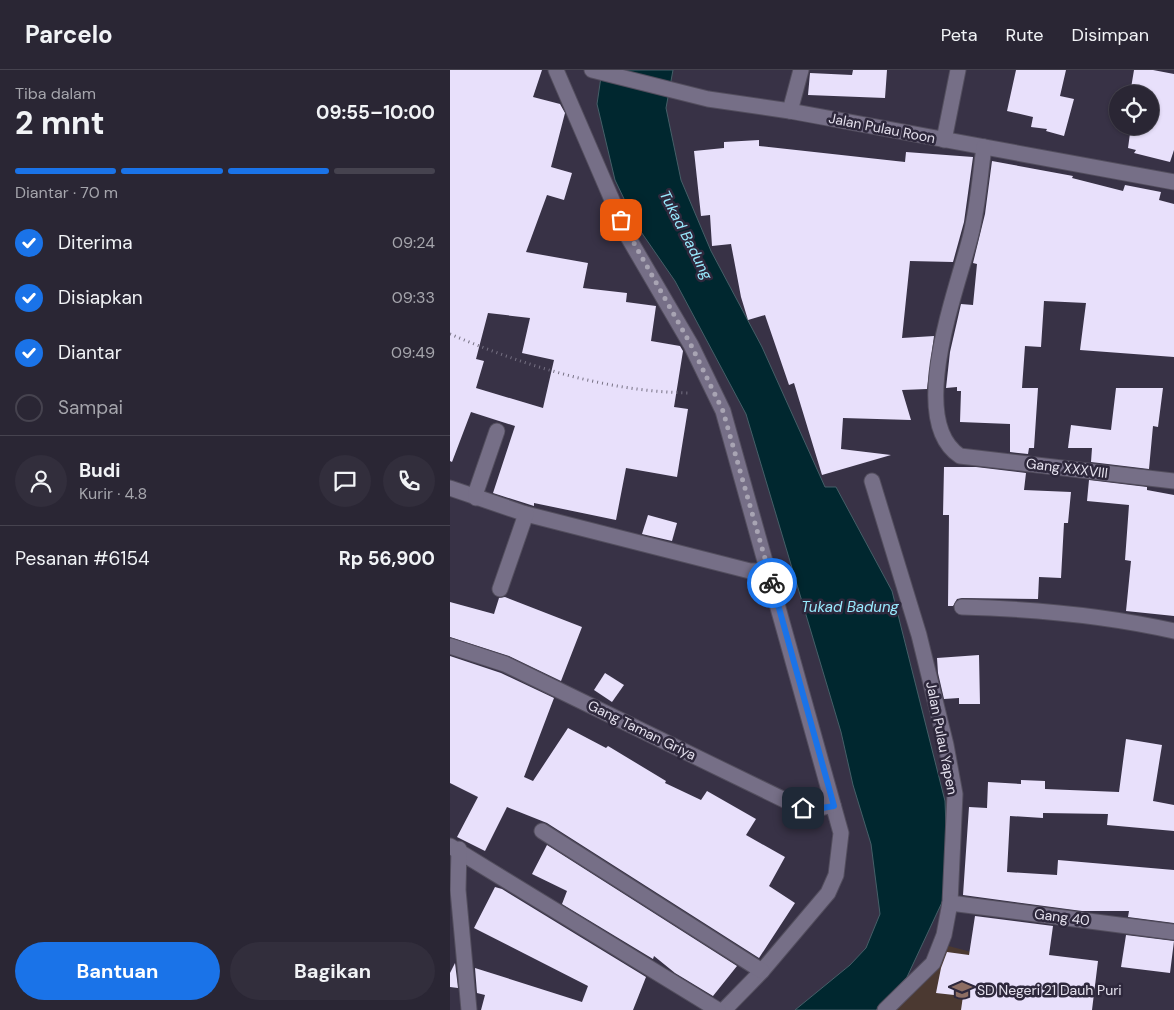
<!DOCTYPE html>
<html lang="id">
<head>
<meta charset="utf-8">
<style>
	:root { --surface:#2a2634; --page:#322e3c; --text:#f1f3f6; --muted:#a5a5ac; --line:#46434f; --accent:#1a73e8 }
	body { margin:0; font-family:"DM Sans",sans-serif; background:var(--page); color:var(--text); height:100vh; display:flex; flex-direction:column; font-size:19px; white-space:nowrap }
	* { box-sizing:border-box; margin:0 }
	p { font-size:16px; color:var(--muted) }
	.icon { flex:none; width:28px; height:28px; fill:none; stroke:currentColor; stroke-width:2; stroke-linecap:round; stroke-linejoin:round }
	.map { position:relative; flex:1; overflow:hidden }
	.sheet { display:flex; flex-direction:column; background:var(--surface); width:450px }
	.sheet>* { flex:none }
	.tools { position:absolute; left:659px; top:15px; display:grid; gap:10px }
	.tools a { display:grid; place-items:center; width:50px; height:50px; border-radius:50%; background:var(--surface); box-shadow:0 1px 4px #0004,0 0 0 1px var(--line); font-size:25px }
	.pin { position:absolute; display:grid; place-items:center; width:42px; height:42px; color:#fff; margin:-21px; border-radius:10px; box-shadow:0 2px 8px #0006 }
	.courier { position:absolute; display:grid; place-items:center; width:50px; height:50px; margin:-25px; border:4px solid #1a73e8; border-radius:50%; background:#fff; color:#222; box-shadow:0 1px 6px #0007 }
	.overview em { font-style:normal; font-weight:700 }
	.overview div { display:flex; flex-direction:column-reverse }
	.overview { display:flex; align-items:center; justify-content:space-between; height:85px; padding:0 15px }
	h1 { font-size:32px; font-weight:700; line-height:38px }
	.bar { display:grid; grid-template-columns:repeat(4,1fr); gap:8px 5px; align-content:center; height:60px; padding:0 15px }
	.bar i { height:6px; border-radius:4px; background:var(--line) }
	.bar .on { background:var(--accent) }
	.bar p { grid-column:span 4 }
	.line { display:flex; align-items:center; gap:12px; padding:0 15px; border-top:1px solid var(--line) }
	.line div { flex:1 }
	.round { display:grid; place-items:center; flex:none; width:52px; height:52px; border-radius:26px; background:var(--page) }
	ol { padding:0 15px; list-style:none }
	li { display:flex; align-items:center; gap:15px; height:55px }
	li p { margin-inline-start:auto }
	li .icon { padding:5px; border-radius:50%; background:var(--accent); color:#fff; stroke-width:4 }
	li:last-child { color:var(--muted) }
	li i { width:28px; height:28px; border:2px solid var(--line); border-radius:50% }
	.primary-button { display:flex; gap:10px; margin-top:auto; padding:10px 15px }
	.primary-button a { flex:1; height:58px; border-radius:30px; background:var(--accent); color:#fff; font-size:20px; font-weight:700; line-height:58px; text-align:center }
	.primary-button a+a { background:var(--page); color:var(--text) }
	header { display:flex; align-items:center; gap:30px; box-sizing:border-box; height:70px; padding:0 25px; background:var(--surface); border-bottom:1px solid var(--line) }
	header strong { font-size:24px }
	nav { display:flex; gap:28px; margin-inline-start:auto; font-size:18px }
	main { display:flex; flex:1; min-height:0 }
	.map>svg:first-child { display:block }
	.education { fill:#4b3931 }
	.water { fill:#00272f; stroke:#455f68 }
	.building { fill:#e8e0fb; fill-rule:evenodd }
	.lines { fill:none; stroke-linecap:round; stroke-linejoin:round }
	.street-casing { stroke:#534e5e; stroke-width:17 }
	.path { stroke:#767183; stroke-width:3; stroke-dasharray:1 4; stroke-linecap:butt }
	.street { stroke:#766f87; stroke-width:15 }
	.done { stroke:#a8a4b3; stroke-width:5; stroke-dasharray:0 9 }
	.route { stroke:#1a73e8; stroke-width:6 }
	.labels { text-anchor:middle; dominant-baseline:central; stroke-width:5; stroke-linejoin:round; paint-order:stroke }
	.street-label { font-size:14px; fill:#e5e1ee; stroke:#2e283c }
	.poi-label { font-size:14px; fill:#e5e1ee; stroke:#2e283c; text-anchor:start }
	.water-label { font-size:15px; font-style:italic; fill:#98eafe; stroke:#2e283c }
</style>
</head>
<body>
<header>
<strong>Parcelo</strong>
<nav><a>Peta</a><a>Rute</a><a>Disimpan</a></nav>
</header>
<main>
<section class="sheet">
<div class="overview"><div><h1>2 mnt</h1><p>Tiba dalam</p></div><em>09:55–10:00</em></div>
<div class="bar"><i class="on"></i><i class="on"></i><i class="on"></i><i></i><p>Diantar · 70 m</p></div>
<ol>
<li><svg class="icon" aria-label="check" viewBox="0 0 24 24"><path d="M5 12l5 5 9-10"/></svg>Diterima<p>09:24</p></li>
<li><svg class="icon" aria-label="check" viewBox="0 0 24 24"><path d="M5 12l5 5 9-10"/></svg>Disiapkan<p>09:33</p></li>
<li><svg class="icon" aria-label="check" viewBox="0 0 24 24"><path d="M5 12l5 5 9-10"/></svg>Diantar<p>09:49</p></li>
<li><i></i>Sampai</li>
</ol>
<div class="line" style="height:90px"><a class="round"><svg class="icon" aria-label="person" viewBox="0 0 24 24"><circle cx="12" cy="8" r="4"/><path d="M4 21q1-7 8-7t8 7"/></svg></a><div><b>Budi</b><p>Kurir · 4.8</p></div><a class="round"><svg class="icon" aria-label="chat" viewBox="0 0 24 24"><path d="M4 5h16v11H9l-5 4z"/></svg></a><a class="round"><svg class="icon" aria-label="phone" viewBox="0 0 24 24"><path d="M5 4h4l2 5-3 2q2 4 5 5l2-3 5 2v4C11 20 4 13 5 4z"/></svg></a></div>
<div class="line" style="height:65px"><div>Pesanan #6154</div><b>Rp 56,900</b></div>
<div class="primary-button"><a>Bantuan</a><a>Bagikan</a></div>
</section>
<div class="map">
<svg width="724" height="940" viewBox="0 0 724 940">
	<rect width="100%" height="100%" fill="#383246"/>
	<!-- education -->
	<polygon class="education" points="495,875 562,893 555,940 446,940 485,901"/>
	<!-- water -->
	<polygon class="water" points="152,0 223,0 216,38 231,110 261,181 312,277 375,417 386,417 442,521 495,731 497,783 494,828 457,907 426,940 345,940 400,895 416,878 430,844 421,774 403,715 391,662 296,344 225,211 187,156 165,110 147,34"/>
	<!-- building -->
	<g class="building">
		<path d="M0,0h92l-9,27 27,7 5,9 -14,54 21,6 -8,27 -17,-5 -21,57 62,11 -5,25 44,5 -1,9 30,4 -5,35 29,5 3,5 -9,56 14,2 -11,68 -51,-9 -10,52 -82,-17v3l-41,-13 22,-67 -44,-14 -19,50 -2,-1zM38,243l42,5 -8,35 32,7 -11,48 -67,-20 8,-27 -8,-2z"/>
		<polygon points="403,0 437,0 435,28 358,25 360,3 402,5"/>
		<polygon points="566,0 616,0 610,26 624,29 614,66 596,61 597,59 581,57 583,47 557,41"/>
		<polygon points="684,0 703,0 724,4 724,80 720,92 684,83 686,80 678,78 681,56 700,56 700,24 680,24"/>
		<polygon points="309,70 309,76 455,92 456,82 523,87 514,152 503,192 460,191 452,268 484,266 477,319 452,320 461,350 393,348 391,379 441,385 372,405 344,313 339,315 315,245 298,250 291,227 281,174 262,176 260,145 251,146 244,81 274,78 274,72"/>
		<polygon points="542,91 623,106 622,108 673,121 675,115 711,122 709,130 724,134 724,287 630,280 636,233 594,231 591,277 575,276 572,318 588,318 584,378 579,378 578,384 560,382 560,354 510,352 511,321 507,321 507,317 496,318 500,282 511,234 523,235 527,194 523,193 535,144"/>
		<polygon points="666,318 713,318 708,357 703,356 699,399 641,392 642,378 618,378 621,355 661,360"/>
		<polygon points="494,397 526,397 576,403 574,420 621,422 618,453 614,453 611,508 589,507 588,529 512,528 507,529 503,536 498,536 499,445 493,445"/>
		<polygon points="639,410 697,417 697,420 724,425 724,546 676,541 681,491 675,490 679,435 637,431"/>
		<polygon points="198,445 227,453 222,471 192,464"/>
		<polygon points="55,527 132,557 111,611 59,586 0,567 0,532 44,544 49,528"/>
		<polygon points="529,585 530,634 509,634 509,628 494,629 488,603 487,588"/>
		<polygon points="0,586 51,603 104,628 74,707 83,711 118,658 156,678 158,676 216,711 215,713 251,730 257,721 306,749 296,765 335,787 319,816 345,833 309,888 97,753 57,737 35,781 7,767 28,727 0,713"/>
		<polygon points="155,603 174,615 162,632 144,620"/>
		<polygon points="676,669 712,675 703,731 724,735 724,761 657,755 658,744 593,743 593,748 560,746 557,802 607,805 608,790 724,800 724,853 678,847 679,841 632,841 513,825 519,737 537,738 538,712 571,714 571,710 595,711 595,719 669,722"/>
		<polygon points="97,775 287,896 263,926 225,903 204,886 203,889 112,834 117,821 82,804"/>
		<polygon points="45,817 52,819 196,907 183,940 31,940 35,925 27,923 25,898 132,932 138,916 24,858"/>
		<polygon points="525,846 603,856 599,885 648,891 642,940 511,940 513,926 486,923 491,898 497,882 519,885"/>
		<polygon points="676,865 724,871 720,903 671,897"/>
		<polygon points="5,893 8,918 0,917 0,903"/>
	</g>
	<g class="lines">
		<defs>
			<g id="street">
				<polyline points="106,0 178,167 241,275 273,341 391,763 386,805 378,823 312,901 274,940"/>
				<polyline points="142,0 258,29 340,41 724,112"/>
				<polyline points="340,41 351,0"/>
				<polyline points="494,70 508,0"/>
				<path d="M534,77c-4,29 -6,59 -13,87 -12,51 -66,186 -11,222l214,25"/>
				<polyline points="422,411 469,565 496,675 505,724 500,833 494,865 483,893 435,940"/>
				<polyline points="0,418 76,444 300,501 311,501 318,499"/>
				<polyline points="26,428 26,422 47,361"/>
				<polyline points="50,519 76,444"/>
				<path d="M512,537c72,2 142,8 212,24"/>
				<polyline points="0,576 55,594 353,739 366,739 383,735"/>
				<polyline points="92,761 312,901"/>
				<polyline points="0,776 268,940"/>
				<polyline points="9,779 8,820 19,940"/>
				<polyline points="500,833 724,862"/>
			</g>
		</defs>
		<!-- street casing -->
		<use href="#street" class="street-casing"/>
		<!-- path -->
		<path class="path" d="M0,264c75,32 158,58 241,59"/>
		<!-- street -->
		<use href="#street" class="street"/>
	</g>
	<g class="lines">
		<!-- done -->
		<polyline class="done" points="171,150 241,275 273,341 322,513"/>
		<!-- route -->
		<polyline class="route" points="322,513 384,736 366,739 353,738"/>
	</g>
	<!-- icons -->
	<defs>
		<symbol id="school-bare" viewBox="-9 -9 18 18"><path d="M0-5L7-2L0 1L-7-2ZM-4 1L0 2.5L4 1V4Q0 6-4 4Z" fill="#8d6e63" stroke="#2e283c" stroke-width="2.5" paint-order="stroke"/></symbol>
	</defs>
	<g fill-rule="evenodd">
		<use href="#school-bare" x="498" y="906" width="28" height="28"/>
	</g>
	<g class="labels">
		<!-- street labels -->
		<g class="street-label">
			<text transform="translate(432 58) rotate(11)">Jalan Pulau Roon</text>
			<text transform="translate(617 398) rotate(7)">Gang XXXVIII</text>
			<text transform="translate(192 660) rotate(26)">Gang Taman Griya</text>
			<text transform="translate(492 668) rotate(79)">Jalan Pulau Yapen</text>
			<text transform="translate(612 847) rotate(7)">Gang 40</text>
		</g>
		<!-- poi labels -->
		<g class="poi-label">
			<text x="527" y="920">SD Negeri 21 Dauh Puri</text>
		</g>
		<!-- water labels -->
		<g class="water-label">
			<text transform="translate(236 165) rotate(63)">Tukad Badung</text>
			<text x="400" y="537">Tukad Badung</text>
		</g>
	</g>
</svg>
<div class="tools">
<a><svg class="icon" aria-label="locate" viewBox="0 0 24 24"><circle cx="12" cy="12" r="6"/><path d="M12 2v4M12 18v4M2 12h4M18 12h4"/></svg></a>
</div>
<div class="pin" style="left:171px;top:150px;background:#ea580c"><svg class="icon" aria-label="bag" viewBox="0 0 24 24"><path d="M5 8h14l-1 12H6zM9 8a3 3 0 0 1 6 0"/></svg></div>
<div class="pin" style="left:353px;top:738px;background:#1f2937"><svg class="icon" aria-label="home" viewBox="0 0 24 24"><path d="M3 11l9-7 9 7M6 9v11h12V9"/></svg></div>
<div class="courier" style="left:322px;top:513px"><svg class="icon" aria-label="bike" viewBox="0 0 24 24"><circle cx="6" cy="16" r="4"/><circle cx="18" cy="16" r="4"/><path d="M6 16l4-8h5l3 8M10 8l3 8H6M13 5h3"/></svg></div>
</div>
</main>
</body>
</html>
